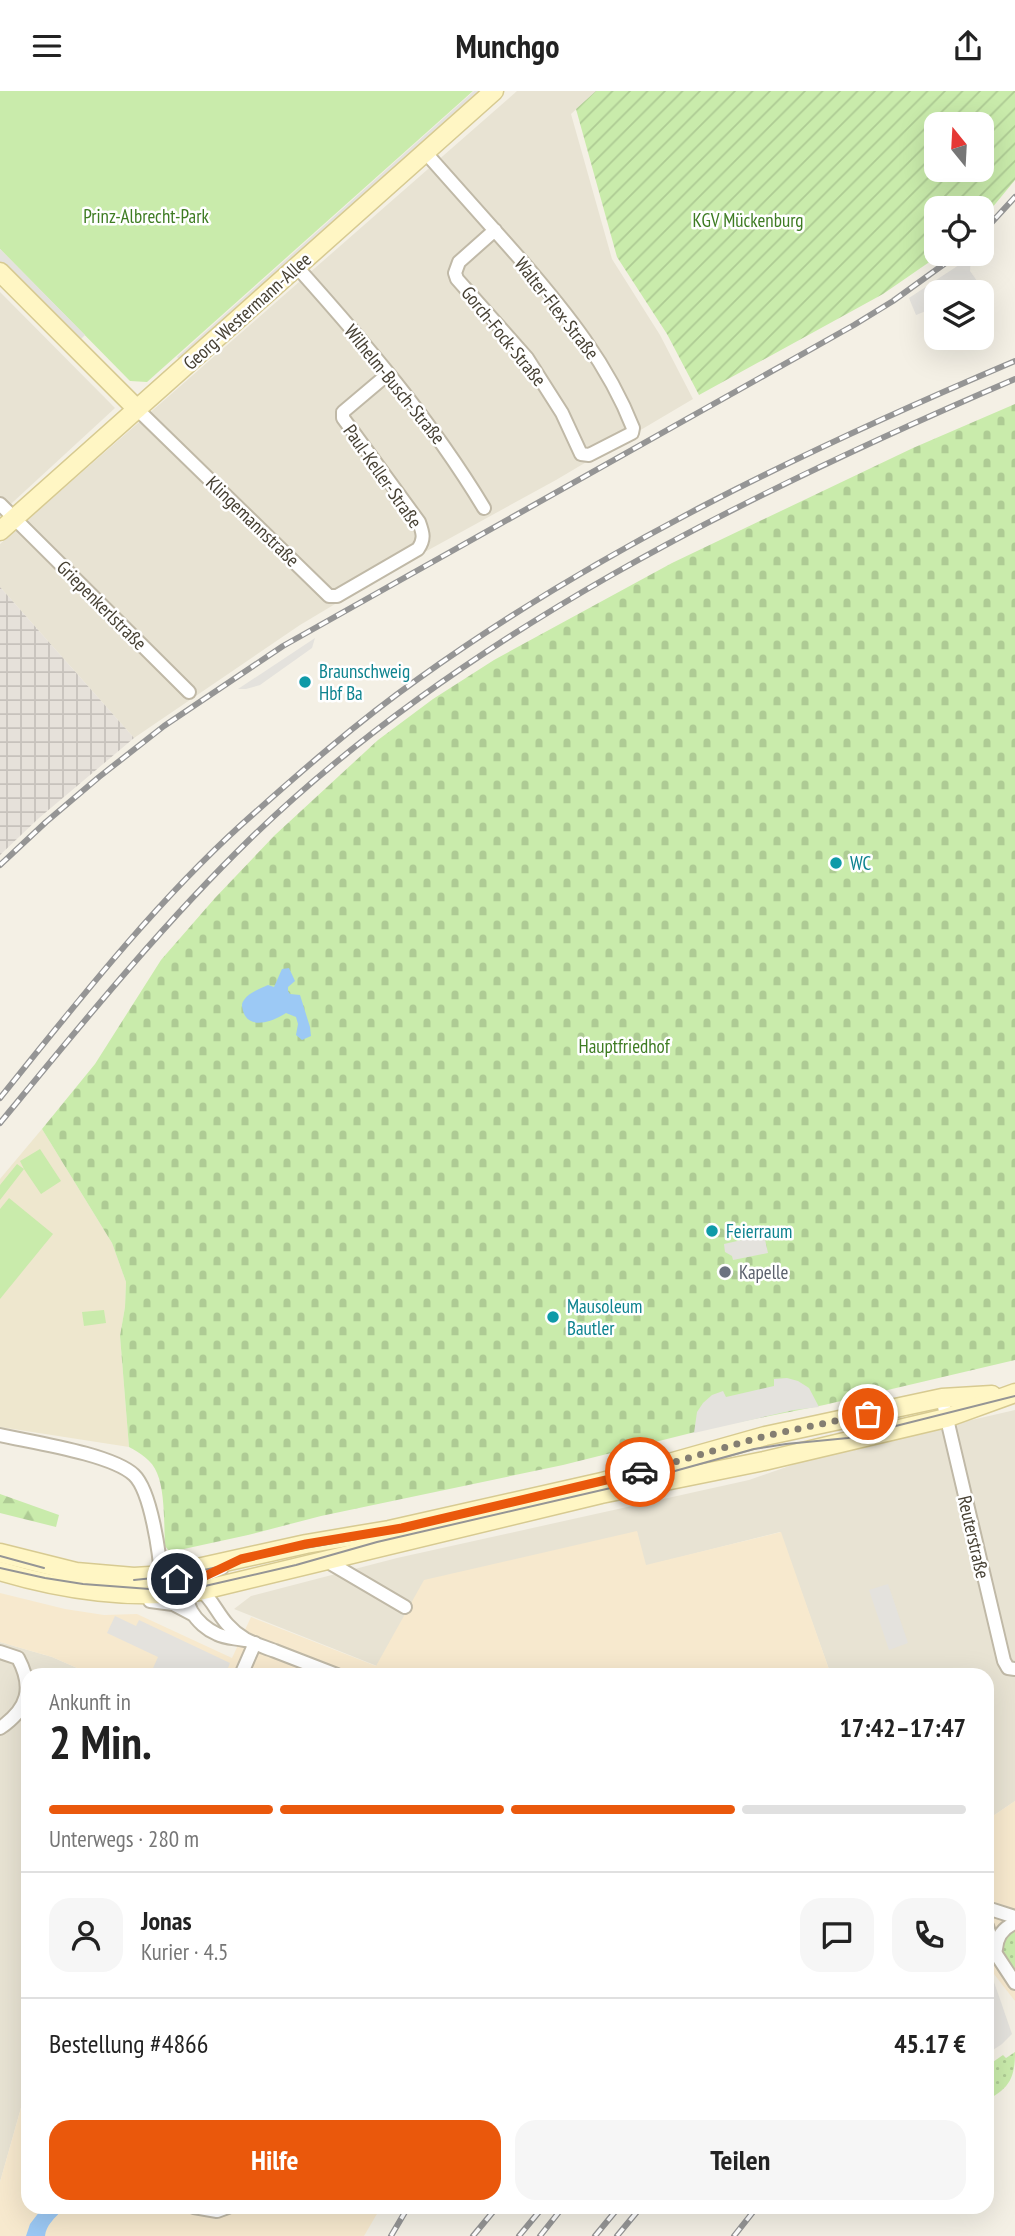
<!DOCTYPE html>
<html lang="de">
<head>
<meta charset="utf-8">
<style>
	:root { --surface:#fff; --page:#f6f6f6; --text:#222; --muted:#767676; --line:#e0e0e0; --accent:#ea580c }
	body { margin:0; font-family:"PT Sans Narrow",sans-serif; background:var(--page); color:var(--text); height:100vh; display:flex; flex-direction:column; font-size:26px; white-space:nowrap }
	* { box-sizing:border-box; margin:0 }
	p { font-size:23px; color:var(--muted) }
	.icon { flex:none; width:38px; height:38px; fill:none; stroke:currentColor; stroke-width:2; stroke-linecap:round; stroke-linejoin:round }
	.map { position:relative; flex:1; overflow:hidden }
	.panel { position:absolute; left:21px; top:1577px; width:973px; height:546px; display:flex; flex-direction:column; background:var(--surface); border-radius:21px; box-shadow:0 7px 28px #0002 }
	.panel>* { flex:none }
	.needle { width:46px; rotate:342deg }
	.tools { position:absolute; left:924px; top:21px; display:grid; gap:14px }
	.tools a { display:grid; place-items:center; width:70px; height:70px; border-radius:14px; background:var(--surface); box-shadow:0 7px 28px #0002; font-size:35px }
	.pin { position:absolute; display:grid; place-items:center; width:60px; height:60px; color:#fff; margin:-30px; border:4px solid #fff; border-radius:50%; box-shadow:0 2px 7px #0007 }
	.courier { position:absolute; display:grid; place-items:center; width:70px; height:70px; margin:-35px; border:5px solid #ea580c; border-radius:50%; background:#fff; color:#222; box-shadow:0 2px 9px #0007 }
	.overview em { font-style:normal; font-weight:800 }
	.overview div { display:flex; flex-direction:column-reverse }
	.overview { display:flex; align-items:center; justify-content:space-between; height:119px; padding:0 28px }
	h1 { font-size:46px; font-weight:800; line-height:52px }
	.bar { display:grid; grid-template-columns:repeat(4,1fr); gap:10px 7px; align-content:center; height:84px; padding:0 28px }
	.bar i { height:9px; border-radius:5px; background:var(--line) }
	.bar .selected { background:var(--accent) }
	.bar p { grid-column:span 4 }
	.line { display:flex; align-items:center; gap:18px; padding:0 28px; border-top:2px solid var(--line) }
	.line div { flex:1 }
	.round { display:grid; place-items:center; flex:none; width:74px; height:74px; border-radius:21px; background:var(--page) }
	.cta { display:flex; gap:14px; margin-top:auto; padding:14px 28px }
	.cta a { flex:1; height:80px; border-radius:21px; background:var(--accent); color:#fff; font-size:28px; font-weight:800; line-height:80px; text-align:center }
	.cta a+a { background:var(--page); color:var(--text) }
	header { display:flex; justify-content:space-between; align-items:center; height:91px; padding:0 28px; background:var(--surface); font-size:32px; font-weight:800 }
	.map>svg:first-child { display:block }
	.residential { fill:#e8e3d3 }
	.commercial { fill:#f7e9ce }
	.industrial { fill:url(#industrial-grid) }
	.education { fill:#eee7ce }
	.grass { fill:url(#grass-dots) }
	.forest { fill:url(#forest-firs) }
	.cemetery { fill:url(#cemetery-stones) }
	.park { fill:#c9ebab }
	.garden { fill:url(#garden-furrows); fill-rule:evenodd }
	.parking { fill:#e4e2dd }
	.water { fill:#9cc9f5 }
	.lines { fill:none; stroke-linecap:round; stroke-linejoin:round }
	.street-casing { stroke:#c0b9a7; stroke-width:16 }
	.secondary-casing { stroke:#d7ca91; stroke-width:21 }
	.street { stroke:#fff; stroke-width:12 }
	.secondary { stroke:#fff6c4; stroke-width:18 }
	.tram { stroke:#959595; stroke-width:2 }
	.rail-casing { stroke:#959595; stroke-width:6 }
	.rail { stroke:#fff; stroke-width:3.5; stroke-dasharray:10; stroke-linecap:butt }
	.done { stroke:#847e72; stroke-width:7; stroke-dasharray:0 12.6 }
	.route { stroke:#ea580c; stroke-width:9 }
	.culture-dot { fill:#0f9aa8; stroke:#fff; stroke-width:2.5 }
	.worship-dot { fill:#6b7280; stroke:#fff; stroke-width:2.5 }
	.labels { text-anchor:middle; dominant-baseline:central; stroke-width:5; stroke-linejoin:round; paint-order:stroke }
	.park-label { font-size:19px; fill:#3e7c23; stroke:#fff }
	.street-label { font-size:19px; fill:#474134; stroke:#fff }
	.culture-label { font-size:19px; fill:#0d838f; stroke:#fff; text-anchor:start }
	.worship-label { font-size:19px; fill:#5b616d; stroke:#fff; text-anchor:start }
</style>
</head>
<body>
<header><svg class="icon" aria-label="menu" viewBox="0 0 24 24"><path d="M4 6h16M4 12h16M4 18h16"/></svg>Munchgo<svg class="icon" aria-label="share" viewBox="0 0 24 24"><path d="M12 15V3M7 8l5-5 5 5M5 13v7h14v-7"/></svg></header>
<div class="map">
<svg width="1015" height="2145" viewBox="0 0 1015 2145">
	<defs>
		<pattern id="industrial-grid" width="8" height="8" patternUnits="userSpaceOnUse" patternTransform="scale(1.75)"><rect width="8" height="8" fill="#e6e1da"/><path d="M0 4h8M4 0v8" fill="none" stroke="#c7c2bc"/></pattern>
		<pattern id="grass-dots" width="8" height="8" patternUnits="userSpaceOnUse" patternTransform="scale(1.75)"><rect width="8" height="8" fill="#c9ebab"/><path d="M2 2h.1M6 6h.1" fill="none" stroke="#aecb94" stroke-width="1.8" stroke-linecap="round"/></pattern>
		<pattern id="forest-firs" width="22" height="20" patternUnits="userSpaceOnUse" patternTransform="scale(1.75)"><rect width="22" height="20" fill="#c9ebab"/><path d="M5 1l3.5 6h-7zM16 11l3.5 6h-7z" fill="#aecb94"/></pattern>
		<pattern id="cemetery-stones" width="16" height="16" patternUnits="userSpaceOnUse" patternTransform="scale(1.75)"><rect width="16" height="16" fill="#c9ebab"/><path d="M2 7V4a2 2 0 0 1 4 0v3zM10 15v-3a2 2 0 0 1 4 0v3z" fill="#aecb94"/></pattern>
		<pattern id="garden-furrows" width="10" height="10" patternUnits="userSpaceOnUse" patternTransform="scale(1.75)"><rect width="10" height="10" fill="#c9ebab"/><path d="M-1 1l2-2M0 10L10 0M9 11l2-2" fill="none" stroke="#aecb94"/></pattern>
	</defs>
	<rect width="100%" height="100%" fill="#f4f0e5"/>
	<!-- residential -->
	<g class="residential">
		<polygon points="517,0 596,0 571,23 612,168 660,244 693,308 556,389 392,479 300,534 134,647 0,496 0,453"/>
		<polygon points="0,201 115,317 0,423"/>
		<polygon points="1015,1319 1015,1710 987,1729 987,1584 831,1584 780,1441 645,1475 637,1441 377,1575 234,1518 251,1505 397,1467 749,1389 824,1363"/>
		<polygon points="0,1551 52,1566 84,1580 83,1584 28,1584 28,1992 0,2091"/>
	</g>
	<!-- commercial -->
	<g class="commercial">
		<polygon points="637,1440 646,1474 781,1441 831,1584 83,1584 84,1580 52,1566 0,1551 0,1502 65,1518 104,1524 137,1523 232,1567 251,1526 376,1575 424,1489"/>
		<polygon points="1015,1710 1015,1910 987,1874 987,1729"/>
		<polygon points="28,1992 28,2116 381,2116 364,2145 0,2145 0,2091"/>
	</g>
	<!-- industrial -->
	<polygon class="industrial" points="0,496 134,647 39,727 0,764"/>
	<!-- education -->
	<polygon class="education" points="42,1038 112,1152 126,1191 125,1216 120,1245 129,1356 0,1336 0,1088"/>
	<!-- grass -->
	<g class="grass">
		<path d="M1015,1838v44c-10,-17 -22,-30 0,-44z"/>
		<path d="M1015,1961c0,25 -5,36 -28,48v-34l16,-11 3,3z"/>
	</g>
	<!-- forest -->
	<polygon class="forest" points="0,1403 59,1424 56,1436 0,1422"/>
	<!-- cemetery -->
	<path class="cemetery" d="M1015,313v956l-191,45 -109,22 -152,38 -242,51 -73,19 -78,17 -5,-6c-1,-21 0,-55 -8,-73 -5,-13 -17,-20 -28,-26l-9,-111 5,-29 1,-25 -14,-39 -70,-114 53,-65 66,-104 54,-62 60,-63 103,-95 55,-41 61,-39 178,-97 241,-115z"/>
	<!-- park -->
	<g class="park">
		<polygon points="0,0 473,0 147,291 130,290 0,158"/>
		<polygon points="40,1058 61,1090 41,1103 24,1078 0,1109 0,1094 17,1073 24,1078 20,1070"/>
		<polygon points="9,1107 53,1143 0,1208 0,1118"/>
		<polygon points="104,1219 106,1232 84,1235 82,1221"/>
	</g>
	<!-- garden -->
	<path class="garden" d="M596,0h419v89l-33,40v-12h-46v46h5l-58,40 -184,101 -32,-61 -50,-77 -41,-148zM936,33h46v46h-46z"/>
	<!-- parking -->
	<g class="parking">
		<polygon points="474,0 488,0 183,273 177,266"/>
		<polygon points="0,158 85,244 80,249 0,171"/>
		<polygon points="971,166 970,180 977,190 985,194 971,201 936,201 936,216 916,224 909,207"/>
		<polygon points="315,547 312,557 260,594 246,598 238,598"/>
		<polygon points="764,1144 768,1162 733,1169 732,1165 725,1161 724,1153"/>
		<polygon points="787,1287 798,1290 809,1297 819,1316 794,1319 694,1342 697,1321 703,1312 712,1304 723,1300 726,1306 774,1295 774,1288"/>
		<polygon points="888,1493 908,1552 889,1559 869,1499"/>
		<polygon points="115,1525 136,1535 139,1529 230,1572 225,1584 150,1584 158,1566 107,1542"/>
		<polygon points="987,1876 993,1888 1012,1943 1002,1953 987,1963"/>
	</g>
	<!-- water -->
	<g class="water">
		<path d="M289,877l6,13 -7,6v4l2,3 10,1 10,32 1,9 -9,4 -6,-5 2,-11 -2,-7 -10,-4c-12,8 -37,18 -43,-2 -1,-5 -2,-7 1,-11 5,-8 16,-11 24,-15l6,2 8,-18z"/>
		<path d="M43,2116h19v3c-7,8 -16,15 -17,26h-19l4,-12z"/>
	</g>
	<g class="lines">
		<defs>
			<g id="street">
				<path d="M425,61c32,36 64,72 96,108 45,52 87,104 112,168l-1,5 -43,22 -8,-1 -19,-41 -35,-55 -70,-79 -2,-6 4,-11 36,-32"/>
				<path d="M297,176c68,76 134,153 187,241"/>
				<path d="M137,318l192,187h8l81,-47c7,-10 5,-16 1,-27l-76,-104v-6l45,-38"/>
				<polyline points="0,413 189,601"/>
				<polyline points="942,1307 1004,1570 1008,1577 1015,1578"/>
				<path d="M0,1344c31,7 112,19 134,40 17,16 26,80 27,104l-5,5 -26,5"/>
				<polyline points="325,1469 405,1516"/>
				<path d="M222,1477c-9,4 -19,7 -26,13 -21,18 2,45 21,53 8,4 18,4 27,6"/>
				<path d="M167,1486c53,8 41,40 78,62 9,5 20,8 30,12 21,8 41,16 62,24"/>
				<polyline points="150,1510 173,1513 192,1523"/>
				<path d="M0,1561l18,6c16,30 10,51 -18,70"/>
				<polyline points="241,1584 255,1552"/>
				<polyline points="987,1817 1015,1826"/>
				<polyline points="987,1835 996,1863 1015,1892"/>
				<path d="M996,1858c1,-13 7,-21 19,-26"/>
				<polyline points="194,2116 217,2120 228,2116"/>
			</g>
			<g id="secondary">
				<polyline points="0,181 137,318"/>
				<polyline points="0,440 494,0"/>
				<polyline points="0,1462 76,1481 134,1486 166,1484 306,1453 389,1439 602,1391 765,1345 942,1307 992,1304"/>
				<path d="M0,1480c63,19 134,29 199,20l402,-97 163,-33 182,-43 69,-25"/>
			</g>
		</defs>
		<!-- street casing -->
		<use href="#street" class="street-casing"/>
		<!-- secondary casing -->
		<use href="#secondary" class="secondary-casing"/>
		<!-- street -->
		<use href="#street" class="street"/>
		<!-- secondary -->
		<use href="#secondary" class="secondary"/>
		<!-- tram -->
		<g class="tram">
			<polyline points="0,1465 44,1477"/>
			<polyline points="0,1477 45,1487 83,1493 163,1499 205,1495 296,1474 377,1451 628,1393 754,1358 786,1353 848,1347 1015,1305"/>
			<polyline points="134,1489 182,1484 288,1460 357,1448"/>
		</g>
		<defs>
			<g id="rail">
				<polyline points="982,142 1015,106"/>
				<polyline points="0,774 46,731 99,686 164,635 283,555 854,234 893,210 958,163"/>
				<path d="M0,1007c75,-93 153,-193 241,-273 57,-51 115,-102 177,-146 184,-132 390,-230 597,-318"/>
				<path d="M0,1032c80,-97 159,-195 250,-284 211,-205 497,-345 765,-460"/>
				<polyline points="391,2145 408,2116"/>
				<polyline points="473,2145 497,2116"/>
				<polyline points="519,2145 543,2116"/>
				<polyline points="540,2145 563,2116"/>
				<polyline points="595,2145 619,2116"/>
				<polyline points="617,2145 641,2116"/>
				<polyline points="734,2145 757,2116"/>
			</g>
		</defs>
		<!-- rail casing -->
		<use href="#rail" class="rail-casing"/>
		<!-- rail -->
		<use href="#rail" class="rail"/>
	</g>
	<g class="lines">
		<!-- done -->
		<polyline class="done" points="640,1381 765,1345 868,1323"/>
		<!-- route -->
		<polyline class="route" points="177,1488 193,1493 201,1487 241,1468 306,1453 402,1437 640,1381"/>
	</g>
	<!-- markers -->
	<g class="culture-dot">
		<circle cx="305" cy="591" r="7"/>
		<circle cx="836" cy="772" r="7"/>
		<circle cx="712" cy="1140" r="7"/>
		<circle cx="553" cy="1226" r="7"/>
	</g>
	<circle class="worship-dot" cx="725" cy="1181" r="7"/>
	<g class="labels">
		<!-- park labels -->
		<g class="park-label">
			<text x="146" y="125">Prinz-Albrecht-Park</text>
			<text x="748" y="129">KGV Mückenburg</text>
			<text x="624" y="955">Hauptfriedhof</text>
		</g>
		<!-- street labels -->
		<g class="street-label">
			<text transform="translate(557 217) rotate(52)">Walter-Flex-Straße</text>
			<text transform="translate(247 220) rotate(-42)">Georg-Westermann-Allee</text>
			<text transform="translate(504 245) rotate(51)">Gorch-Fock-Straße</text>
			<text transform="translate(395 293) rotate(51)">Wilhelm-Busch-Straße</text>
			<text transform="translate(383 385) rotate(55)">Paul-Keller-Straße</text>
			<text transform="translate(253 430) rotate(44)">Klingemannstraße</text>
			<text transform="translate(102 514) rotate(45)">Griepenkerlstraße</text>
			<text transform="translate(974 1446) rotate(77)">Reuterstraße</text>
		</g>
		<!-- culture labels -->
		<g class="culture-label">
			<text x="319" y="580">Braunschweig<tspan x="319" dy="22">Hbf Ba</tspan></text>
			<text x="850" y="772">WC</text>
			<text x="726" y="1140">Feierraum</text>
			<text x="567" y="1215">Mausoleum<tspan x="567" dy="22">Bautler</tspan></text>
		</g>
		<!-- worship labels -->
		<g class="worship-label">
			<text x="739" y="1181">Kapelle</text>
		</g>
	</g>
</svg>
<div class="tools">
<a><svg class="needle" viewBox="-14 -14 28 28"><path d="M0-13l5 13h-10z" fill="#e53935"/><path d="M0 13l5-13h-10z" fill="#767676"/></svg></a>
<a><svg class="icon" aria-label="locate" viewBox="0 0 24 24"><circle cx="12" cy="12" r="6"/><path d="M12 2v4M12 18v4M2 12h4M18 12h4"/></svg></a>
<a><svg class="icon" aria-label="layers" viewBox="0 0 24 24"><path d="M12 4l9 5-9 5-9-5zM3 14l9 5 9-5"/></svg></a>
</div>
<div class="pin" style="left:868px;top:1323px;background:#ea580c"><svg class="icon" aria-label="bag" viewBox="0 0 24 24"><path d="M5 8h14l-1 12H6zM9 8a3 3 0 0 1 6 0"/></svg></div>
<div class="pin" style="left:177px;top:1488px;background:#1f2937"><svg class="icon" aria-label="home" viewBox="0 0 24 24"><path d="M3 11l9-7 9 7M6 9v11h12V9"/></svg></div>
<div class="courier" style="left:640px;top:1381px"><svg class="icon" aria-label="car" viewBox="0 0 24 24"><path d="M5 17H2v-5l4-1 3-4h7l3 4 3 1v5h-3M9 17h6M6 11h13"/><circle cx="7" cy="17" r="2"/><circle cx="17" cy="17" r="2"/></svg></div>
<section class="panel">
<div class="overview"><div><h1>2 Min.</h1><p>Ankunft in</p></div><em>17:42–17:47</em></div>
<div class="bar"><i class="selected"></i><i class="selected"></i><i class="selected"></i><i></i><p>Unterwegs · 280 m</p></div>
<div class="line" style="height:126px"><a class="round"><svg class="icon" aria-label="person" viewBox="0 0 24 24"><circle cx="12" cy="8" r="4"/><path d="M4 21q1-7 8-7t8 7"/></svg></a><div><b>Jonas</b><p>Kurier · 4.5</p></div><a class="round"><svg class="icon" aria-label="chat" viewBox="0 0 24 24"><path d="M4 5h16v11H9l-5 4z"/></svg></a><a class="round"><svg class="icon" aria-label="phone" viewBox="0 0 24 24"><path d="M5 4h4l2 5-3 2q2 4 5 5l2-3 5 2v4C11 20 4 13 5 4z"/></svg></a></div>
<div class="line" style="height:91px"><div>Bestellung #4866</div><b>45.17 €</b></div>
<div class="cta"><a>Hilfe</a><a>Teilen</a></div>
</section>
</div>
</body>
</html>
